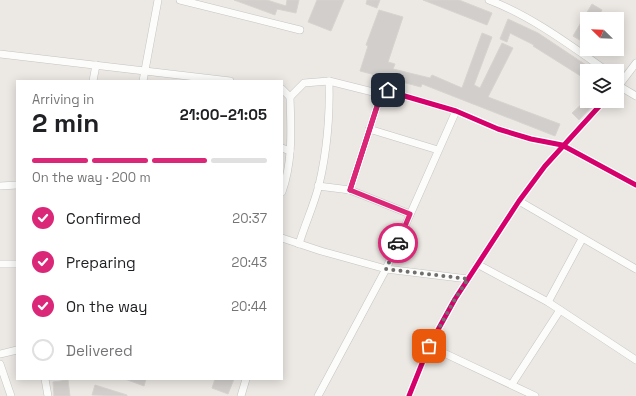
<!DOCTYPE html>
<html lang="en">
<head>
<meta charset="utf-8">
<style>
	:root { --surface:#fff; --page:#f2f2f2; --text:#202124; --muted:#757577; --line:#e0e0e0; --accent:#db2777 }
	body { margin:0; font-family:"Space Grotesk",sans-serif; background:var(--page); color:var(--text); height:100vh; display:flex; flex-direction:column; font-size:15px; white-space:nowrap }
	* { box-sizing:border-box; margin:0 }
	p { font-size:13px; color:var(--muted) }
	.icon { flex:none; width:22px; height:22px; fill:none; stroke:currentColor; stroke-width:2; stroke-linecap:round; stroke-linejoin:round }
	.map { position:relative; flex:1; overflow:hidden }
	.details { position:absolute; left:16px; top:80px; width:267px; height:300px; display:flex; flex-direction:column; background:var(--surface); border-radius:0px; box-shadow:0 2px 10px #0003 }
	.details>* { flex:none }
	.needle { width:26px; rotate:293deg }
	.controls { position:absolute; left:580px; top:12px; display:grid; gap:8px }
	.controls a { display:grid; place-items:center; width:44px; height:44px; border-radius:0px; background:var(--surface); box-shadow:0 2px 10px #0003; font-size:20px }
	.pin { position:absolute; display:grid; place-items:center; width:34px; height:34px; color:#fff; margin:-17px; border-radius:8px; box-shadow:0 2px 6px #0006 }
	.courier { position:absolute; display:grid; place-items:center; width:40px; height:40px; margin:-20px; border:3px solid #db2777; border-radius:50%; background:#fff; color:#222; box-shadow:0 1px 5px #0007 }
	.overview em { font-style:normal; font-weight:700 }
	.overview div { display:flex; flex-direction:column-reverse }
	.overview { display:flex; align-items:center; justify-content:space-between; height:68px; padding:0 16px }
	h1 { font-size:26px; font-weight:700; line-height:30px }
	.bar { display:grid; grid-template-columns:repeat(4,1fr); gap:6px 4px; align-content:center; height:48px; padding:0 16px }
	.bar i { height:5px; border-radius:3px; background:var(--line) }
	.bar .selected { background:var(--accent) }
	.bar p { grid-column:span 4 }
	ol { padding:0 16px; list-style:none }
	li { display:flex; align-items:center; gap:12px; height:44px }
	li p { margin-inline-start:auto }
	li .icon { padding:4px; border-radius:50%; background:var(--accent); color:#fff; stroke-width:4 }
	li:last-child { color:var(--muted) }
	li i { width:22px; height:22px; border:2px solid var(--line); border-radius:50% }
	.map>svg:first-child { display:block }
	.building { fill:#d1cecb; stroke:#d7d4d0 }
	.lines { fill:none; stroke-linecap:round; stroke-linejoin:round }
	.minor-casing { stroke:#c5c4c5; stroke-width:8 }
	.minor { stroke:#fcfcfb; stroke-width:7 }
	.cycleway-casing { stroke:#fff; stroke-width:8 }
	.cycleway { stroke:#d6006c; stroke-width:5 }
	.done { stroke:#706f6e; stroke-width:4; stroke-dasharray:0 7.2 }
	.route { stroke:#db2777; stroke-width:5 }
</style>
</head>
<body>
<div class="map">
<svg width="636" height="396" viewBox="0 0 636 396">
	<rect width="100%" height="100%" fill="#ece8e4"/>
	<!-- building -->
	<g class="building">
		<polygon points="234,0 267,0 286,6 287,0 299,0 296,13 277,9 275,15"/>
		<polygon points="317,0 344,0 331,31 308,22"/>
		<polygon points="367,0 380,0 377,8 366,4"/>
		<polygon points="423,0 459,0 492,13 487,25"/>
		<polygon points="592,4 602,10 597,19 587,19 587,36 583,42 573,36"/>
		<polygon points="379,10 403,17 388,62 395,64 393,69 430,78 432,75 462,88 482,33 492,37 474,85 480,88 502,43 513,48 488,97 560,124 555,136 422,84 421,87 360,71 368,46 366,45"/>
		<polygon points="508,19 538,33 595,71 587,71 587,80 533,46 534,45 510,33 507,42 500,39"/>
		<polygon points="585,101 597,101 579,120 572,113"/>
		<polygon points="125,379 146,379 144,386"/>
		<polygon points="215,379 234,379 228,394 212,388"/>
		<polygon points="68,380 70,396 54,396 53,382"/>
		<polygon points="95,385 127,395 127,396 92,395"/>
	</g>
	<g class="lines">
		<defs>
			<g id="minor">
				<polyline points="180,0 300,30"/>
				<path d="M489,0c42,16 81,45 118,71"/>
				<polyline points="0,54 230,81"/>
				<polyline points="93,81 96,65"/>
				<polyline points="143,81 158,0"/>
				<polyline points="619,86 636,96"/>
				<polyline points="617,88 636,63"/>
				<path d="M282,89l8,8c1,32 3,64 -8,95"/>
				<polyline points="290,97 304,83 329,81 381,94"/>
				<polyline points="456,111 386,269 468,279"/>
				<polyline points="369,129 438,150"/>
				<polyline points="282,148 290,151"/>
				<polyline points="0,186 17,185"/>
				<polyline points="318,186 350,190 410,214"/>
				<polyline points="350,190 381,94 384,90 456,111 498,129 531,139 562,145 636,185"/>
				<polyline points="519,201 636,269"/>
				<polyline points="282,238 321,251 386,269 318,396"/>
				<path d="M299,244c6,-20 15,-39 20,-59 8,-34 11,-69 10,-104"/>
				<polyline points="0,264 17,264"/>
				<polyline points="477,264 548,302 636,360"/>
				<polyline points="548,302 582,239"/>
				<polyline points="429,346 535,396"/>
				<polyline points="0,354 17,350"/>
				<polyline points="0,364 11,396"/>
				<polyline points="45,379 48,396"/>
				<polyline points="512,384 560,310"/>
				<polyline points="241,396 246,379"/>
				<polyline points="409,396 429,346 455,299 519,201 545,166 604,101"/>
			</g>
		</defs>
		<!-- minor casing -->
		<use href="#minor" class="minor-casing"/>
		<!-- minor -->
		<use href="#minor" class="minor"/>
		<defs>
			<g id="cycleway">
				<polyline points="350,190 381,94 384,90 456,111 498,129 531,139 562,145 636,185"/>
				<polyline points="409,396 429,346 455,299 519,201 545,166 604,101"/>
			</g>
		</defs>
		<!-- cycleway casing -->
		<use href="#cycleway" class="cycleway-casing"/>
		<!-- cycleway -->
		<use href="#cycleway" class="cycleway"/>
	</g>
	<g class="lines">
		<!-- done -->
		<polyline class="done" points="398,243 386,269 468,279 455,299 429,346"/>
		<!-- route -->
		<polyline class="route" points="388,90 384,90 381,94 350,190 410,214 398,243"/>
	</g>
</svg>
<div class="controls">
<a><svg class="needle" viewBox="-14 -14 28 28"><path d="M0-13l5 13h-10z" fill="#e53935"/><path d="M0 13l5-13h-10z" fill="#757577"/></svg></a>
<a><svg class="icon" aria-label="layers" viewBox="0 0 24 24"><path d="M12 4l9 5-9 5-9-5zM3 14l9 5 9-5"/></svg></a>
</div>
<div class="pin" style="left:429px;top:346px;background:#ea580c"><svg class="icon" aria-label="bag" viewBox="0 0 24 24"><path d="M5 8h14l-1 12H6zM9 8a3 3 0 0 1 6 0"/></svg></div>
<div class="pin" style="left:388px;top:90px;background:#1f2937"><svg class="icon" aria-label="home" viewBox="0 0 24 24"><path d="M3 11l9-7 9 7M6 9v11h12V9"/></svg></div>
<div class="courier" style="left:398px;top:243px"><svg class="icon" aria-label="car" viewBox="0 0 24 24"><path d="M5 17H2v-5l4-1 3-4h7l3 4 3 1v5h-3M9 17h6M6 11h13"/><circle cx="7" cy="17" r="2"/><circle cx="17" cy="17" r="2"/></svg></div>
<section class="details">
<div class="overview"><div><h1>2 min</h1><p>Arriving in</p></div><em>21:00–21:05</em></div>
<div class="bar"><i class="selected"></i><i class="selected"></i><i class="selected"></i><i></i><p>On the way · 200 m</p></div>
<ol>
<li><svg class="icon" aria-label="check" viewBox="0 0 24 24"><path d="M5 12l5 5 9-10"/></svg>Confirmed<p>20:37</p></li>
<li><svg class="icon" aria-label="check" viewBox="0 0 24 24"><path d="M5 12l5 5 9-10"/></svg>Preparing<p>20:43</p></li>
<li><svg class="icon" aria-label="check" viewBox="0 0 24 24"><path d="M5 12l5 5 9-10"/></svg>On the way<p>20:44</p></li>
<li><i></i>Delivered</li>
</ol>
</section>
</div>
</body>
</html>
